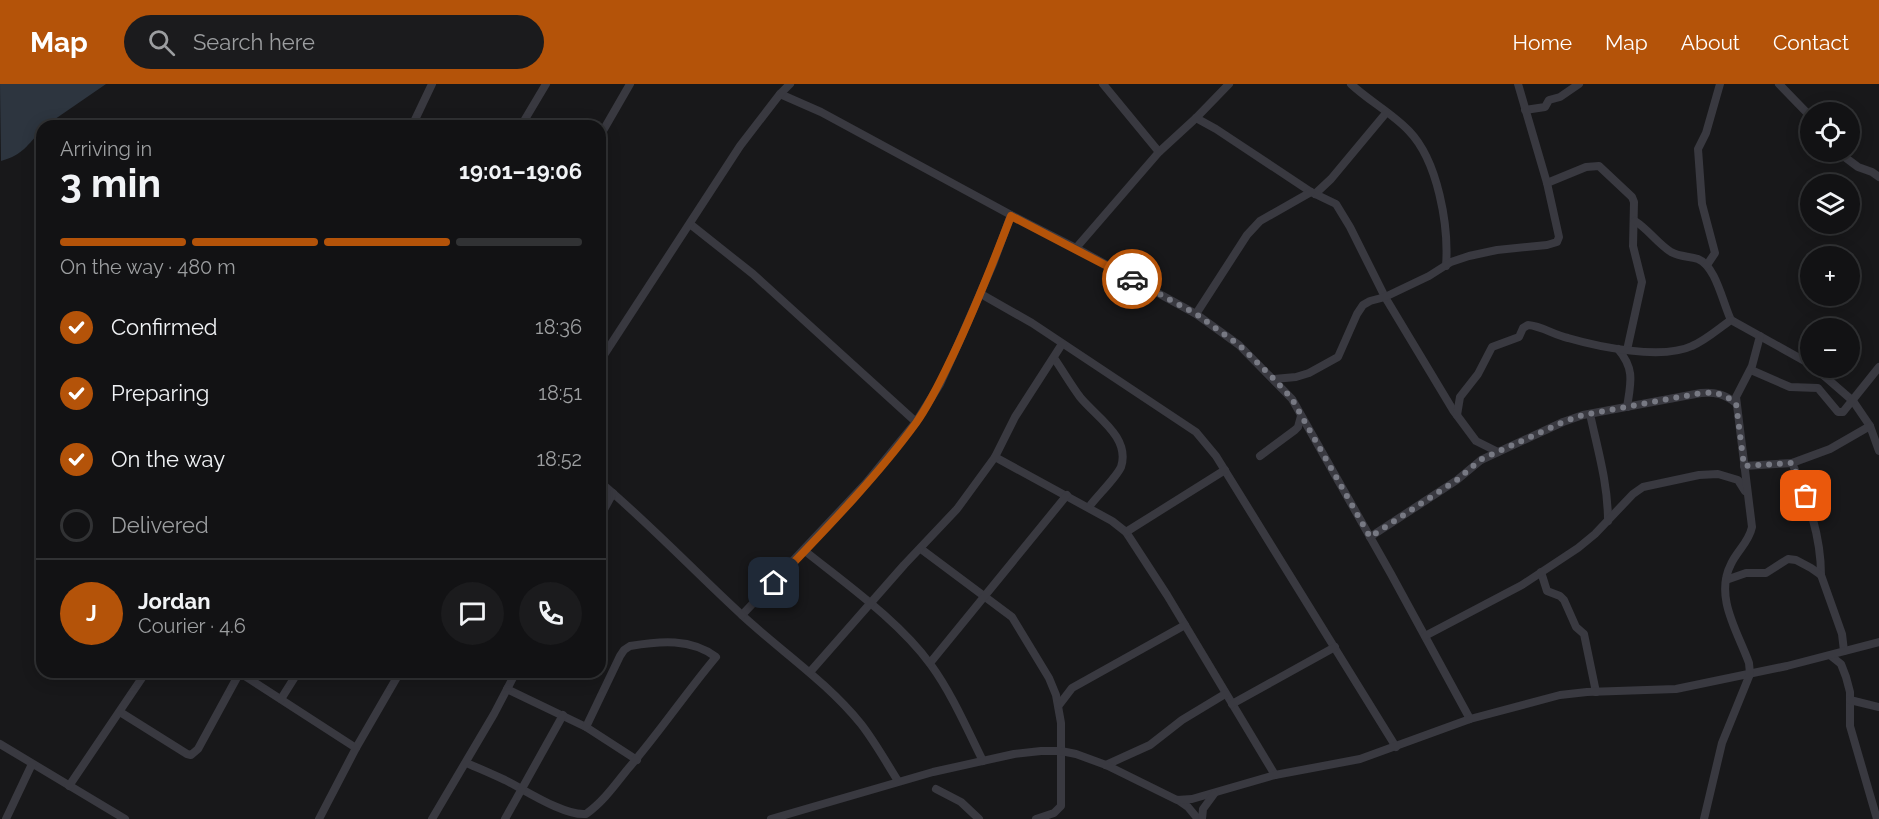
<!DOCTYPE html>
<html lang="en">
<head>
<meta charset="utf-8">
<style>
	:root { --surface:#121214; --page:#1b1b1d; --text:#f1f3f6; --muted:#9c9ea0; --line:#313234; --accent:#b45309 }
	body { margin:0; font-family:Raleway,sans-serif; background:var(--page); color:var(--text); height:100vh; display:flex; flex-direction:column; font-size:22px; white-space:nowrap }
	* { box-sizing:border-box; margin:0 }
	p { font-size:20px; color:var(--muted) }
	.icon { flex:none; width:33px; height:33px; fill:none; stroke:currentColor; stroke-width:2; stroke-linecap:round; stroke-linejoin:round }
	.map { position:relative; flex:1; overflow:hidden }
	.panel { position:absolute; left:36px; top:36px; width:570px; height:558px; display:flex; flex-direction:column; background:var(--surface); border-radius:18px; box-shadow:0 3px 15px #0003,0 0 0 2px var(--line) }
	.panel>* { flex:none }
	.controls { position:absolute; left:1800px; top:18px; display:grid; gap:12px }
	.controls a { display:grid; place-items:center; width:60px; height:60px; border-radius:50%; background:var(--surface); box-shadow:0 3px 15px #0003,0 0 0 2px var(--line); font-size:30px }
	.pin { position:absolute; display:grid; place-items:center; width:51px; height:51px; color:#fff; margin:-26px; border-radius:12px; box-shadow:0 3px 9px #0006 }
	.courier { position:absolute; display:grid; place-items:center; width:60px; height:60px; margin:-30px; border:4px solid #b45309; border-radius:50%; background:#fff; color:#222; box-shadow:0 2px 8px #0007 }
	.headline em { font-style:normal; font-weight:700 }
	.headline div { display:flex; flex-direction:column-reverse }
	.headline { display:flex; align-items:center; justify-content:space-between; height:102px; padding:0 24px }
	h1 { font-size:39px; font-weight:700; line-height:45px }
	.bar { display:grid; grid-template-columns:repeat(4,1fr); gap:9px 6px; align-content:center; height:72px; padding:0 24px }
	.bar i { height:8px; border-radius:4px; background:var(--line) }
	.bar .current { background:var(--accent) }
	.bar p { grid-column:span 4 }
	.line { display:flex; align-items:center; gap:15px; padding:0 24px; border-top:2px solid var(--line) }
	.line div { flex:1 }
	.round { display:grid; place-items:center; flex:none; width:63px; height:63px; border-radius:32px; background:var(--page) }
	ol { padding:0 24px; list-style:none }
	li { display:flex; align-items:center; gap:18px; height:66px }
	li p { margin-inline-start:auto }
	li .icon { padding:6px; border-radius:50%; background:var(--accent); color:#fff; stroke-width:4 }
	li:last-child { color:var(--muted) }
	li i { width:33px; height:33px; border:3px solid var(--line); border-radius:50% }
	header { display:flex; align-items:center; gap:36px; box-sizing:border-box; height:84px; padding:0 30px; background:var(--accent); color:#fff }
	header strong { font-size:28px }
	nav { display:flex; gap:33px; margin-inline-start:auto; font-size:21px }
	.search { width:420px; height:54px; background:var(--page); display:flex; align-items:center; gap:15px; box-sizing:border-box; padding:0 21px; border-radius:33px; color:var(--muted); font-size:22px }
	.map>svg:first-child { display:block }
	.water { fill:#2d353f }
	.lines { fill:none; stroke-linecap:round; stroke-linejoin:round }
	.minor { stroke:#393940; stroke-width:8 }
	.done { stroke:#777983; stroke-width:6; stroke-dasharray:0 10.8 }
	.route { stroke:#b45309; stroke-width:8 }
</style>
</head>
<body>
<header>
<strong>Map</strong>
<div class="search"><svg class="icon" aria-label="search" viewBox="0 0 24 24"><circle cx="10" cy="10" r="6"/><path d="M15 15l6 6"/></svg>Search here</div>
<nav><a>Home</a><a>Map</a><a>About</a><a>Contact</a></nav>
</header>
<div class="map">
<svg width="1879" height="735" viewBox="0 0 1879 735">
	<rect width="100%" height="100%" fill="#18181a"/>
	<!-- water -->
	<path class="water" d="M0,0h106l-61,42h-3v4c-15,15 -19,25 -41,31z"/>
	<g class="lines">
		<!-- minor -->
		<g class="minor">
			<polyline points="1103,0 1159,68"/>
			<path d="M1351,0c18,17 41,29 58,47 29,30 40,95 37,135"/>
			<polyline points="1779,0 1810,32"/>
			<polyline points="780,10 821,28 1011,131 1076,164 1196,230 1239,261 1292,315 1391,490 1470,635"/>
			<polyline points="1525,26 1545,23 1549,16 1560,13 1579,0"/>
			<polyline points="1196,34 1216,45 1311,108 1336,120 1350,143 1385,213 1453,326 1476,357 1498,368"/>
			<polyline points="412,42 432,0"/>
			<polyline points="521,42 546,0"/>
			<polyline points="600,52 630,0"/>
			<polyline points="1838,68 1858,83 1872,88 1879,93"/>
			<polyline points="1547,99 1586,83 1599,82 1632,113 1634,118 1633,162 1642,198 1627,266"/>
			<polyline points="1315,110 1331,95 1386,29"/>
			<path d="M1635,137c14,9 22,22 36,31 9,5 18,4 27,7 18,7 25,45 33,61"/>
			<polyline points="690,140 753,190 916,338"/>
			<polyline points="1076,164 1159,68 1196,34 1229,0"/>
			<polyline points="1707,181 1715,169 1702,120 1698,65 1706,49 1720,0"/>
			<polyline points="981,210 1032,239 1196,348 1216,372 1396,663"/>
			<polyline points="1196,230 1247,151 1260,137 1311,108"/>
			<path d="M1618,265c17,20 13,33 9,58"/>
			<path d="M1054,274c9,13 17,27 26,39 15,19 51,40 41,70 -5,11 -24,29 -32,40"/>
			<polyline points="600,277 740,62 780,10 790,0"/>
			<polyline points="1815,284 1853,317 1870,342 1879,367"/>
			<polyline points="1751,286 1790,303 1818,304 1838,328 1843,328 1879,283"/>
			<polyline points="1274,295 1296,293 1309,289 1338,273 1357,230 1363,221 1370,217 1385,213 1429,192 1451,178 1469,172 1497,166 1547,161 1557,158 1559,153 1547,99 1518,0"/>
			<path d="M1590,330c8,37 18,70 18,107"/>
			<path d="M1457,331l3,-18 18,-23 14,-27 27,-10 4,-9 5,-3c14,1 26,10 40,13 31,9 94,22 124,8 14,-6 26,-17 39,-26l79,44"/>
			<polyline points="1260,372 1295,346 1298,343 1301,332"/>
			<polyline points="995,373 1112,437 1126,448 1167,511 1275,691"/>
			<path d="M1792,379c16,36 29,73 29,112"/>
			<polyline points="1744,382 1792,379 1830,365 1870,342"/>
			<path d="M600,398c50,42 95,90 143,134 39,36 84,66 118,108 14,18 25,38 37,57"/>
			<polyline points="600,433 613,409"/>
			<polyline points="1126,448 1225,386"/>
			<path d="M1370,453l87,-57 24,-20 82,-38 20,-7 118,-22c15,-1 23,1 35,10"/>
			<polyline points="921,465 1012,533 1049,594 1056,611 1061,639 1061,722 1054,729 1036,735"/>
			<path d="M805,467c41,33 94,70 126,114 21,29 36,64 52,96"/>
			<polyline points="1541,488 1547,507 1560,512 1564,516 1576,543 1584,550 1596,608"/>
			<polyline points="1726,496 1746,489 1766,489 1788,475 1796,476 1811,484 1821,491 1842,550 1844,567"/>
			<polyline points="742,531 866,399 916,338 940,300 959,258 993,180 1011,131"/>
			<polyline points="1425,552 1522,501 1578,464 1595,450 1633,410 1643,403 1699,391 1718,390 1738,396 1745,407"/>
			<polyline points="1831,572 1841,580 1846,593 1850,608 1850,642 1877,735"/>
			<polyline points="930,579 1067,411"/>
			<polyline points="810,588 904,481 957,425 995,373 1015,333 1062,260"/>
			<polyline points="240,589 356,664"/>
			<polyline points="507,605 586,643 637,676"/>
			<polyline points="281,615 298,588"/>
			<polyline points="1850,616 1879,623"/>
			<polyline points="1232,620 1335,563"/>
			<polyline points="1059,621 1072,604 1185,541"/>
			<polyline points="120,628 187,670 191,671 198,665 240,588"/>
			<polyline points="0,660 125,735"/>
			<path d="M466,679c13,5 26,11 39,17 20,10 59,36 81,34 17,-12 29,-29 41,-44 32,-37 58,-76 89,-113 -25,-19 -56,-16 -86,-11l-6,4 -4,6 -34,71"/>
			<polyline points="1106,681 1150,661 1182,636 1225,610"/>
			<polyline points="69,702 146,588"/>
			<polyline points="936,705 961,718 979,735"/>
			<polyline points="1178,716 1188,723 1198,735"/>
			<polyline points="6,735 32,680"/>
			<polyline points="319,735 356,664 400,588"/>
			<polyline points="432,735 494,630 516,588"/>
			<polyline points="505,735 563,631"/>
			<polyline points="771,735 933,688 1014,670 1041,667 1061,667 1076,670 1106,681 1177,716 1192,715 1275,691 1360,675 1470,635 1560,611 1587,608 1676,605 1787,582 1879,558"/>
			<polyline points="1202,735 1203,725 1214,710"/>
			<path d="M1704,735l18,-76 28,-69 -1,-11c-11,-31 -35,-66 -18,-99 6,-13 18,-22 21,-37l-16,-130 16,-31 8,-30"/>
		</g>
	</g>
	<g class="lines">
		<!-- done -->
		<path class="done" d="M1132,195l64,35 43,31 35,34 18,20 78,138 87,-57 23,-20 83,-38 20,-7 118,-22c15,-1 23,1 35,10l8,63 48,-3 14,33"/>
		<!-- route -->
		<path class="route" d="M774,499c47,-49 102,-105 142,-160 15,-21 26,-45 37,-68 22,-46 40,-92 58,-139l121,63"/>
	</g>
</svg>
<div class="controls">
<a><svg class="icon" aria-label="locate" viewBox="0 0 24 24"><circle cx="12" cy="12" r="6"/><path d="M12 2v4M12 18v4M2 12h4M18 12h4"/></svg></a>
<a><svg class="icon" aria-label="layers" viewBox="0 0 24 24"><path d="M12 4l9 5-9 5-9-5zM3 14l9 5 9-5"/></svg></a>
<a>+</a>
<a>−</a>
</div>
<div class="pin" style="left:1806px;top:412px;background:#ea580c"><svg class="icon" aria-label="bag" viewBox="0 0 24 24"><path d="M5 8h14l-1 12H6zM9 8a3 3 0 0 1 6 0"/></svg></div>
<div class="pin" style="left:774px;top:499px;background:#1f2937"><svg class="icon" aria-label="home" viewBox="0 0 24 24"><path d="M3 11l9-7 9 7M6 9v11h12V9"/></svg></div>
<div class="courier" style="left:1132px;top:195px"><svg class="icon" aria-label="car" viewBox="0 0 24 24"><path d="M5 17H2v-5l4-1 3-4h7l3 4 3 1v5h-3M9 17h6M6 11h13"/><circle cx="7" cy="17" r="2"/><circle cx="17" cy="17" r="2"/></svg></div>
<section class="panel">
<div class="headline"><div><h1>3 min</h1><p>Arriving in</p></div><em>19:01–19:06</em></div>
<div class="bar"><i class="current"></i><i class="current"></i><i class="current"></i><i></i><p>On the way · 480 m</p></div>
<ol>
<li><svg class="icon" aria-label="check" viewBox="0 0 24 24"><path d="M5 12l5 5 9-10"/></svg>Confirmed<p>18:36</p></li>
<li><svg class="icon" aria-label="check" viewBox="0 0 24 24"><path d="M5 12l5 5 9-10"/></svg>Preparing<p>18:51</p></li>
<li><svg class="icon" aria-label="check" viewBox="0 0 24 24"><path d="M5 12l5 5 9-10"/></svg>On the way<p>18:52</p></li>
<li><i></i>Delivered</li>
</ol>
<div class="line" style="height:108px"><b class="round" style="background:var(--accent);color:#fff">J</b><div><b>Jordan</b><p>Courier · 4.6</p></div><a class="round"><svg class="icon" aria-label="chat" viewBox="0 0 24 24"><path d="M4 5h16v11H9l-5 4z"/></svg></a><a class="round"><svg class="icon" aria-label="phone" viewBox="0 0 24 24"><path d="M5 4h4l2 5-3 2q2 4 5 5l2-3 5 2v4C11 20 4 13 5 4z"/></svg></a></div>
</section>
</div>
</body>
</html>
